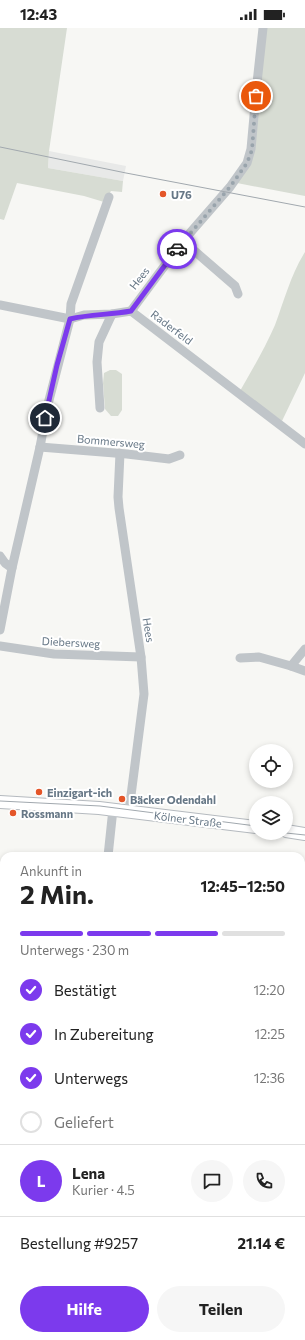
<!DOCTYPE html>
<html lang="de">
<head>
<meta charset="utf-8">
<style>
	:root { --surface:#fff; --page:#f6f6f6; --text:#222; --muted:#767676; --line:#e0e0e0; --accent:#7c3aed }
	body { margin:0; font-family:Commissioner,sans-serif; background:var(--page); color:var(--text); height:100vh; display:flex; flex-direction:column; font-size:15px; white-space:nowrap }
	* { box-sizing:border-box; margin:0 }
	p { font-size:13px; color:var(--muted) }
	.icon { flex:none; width:22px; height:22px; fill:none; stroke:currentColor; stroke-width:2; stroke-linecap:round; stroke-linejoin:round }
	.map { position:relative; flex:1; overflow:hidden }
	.details { position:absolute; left:0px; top:824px; width:305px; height:488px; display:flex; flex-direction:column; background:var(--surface); border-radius:12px 12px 0 0; box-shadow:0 2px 6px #0003 }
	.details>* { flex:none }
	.controls { position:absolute; left:249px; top:716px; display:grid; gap:8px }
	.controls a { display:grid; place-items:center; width:44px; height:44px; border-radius:50%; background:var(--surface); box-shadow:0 2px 6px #0003; font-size:20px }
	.pin { position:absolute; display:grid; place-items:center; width:34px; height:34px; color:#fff; margin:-17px; border:2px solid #fff; border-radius:50%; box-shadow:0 1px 4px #0007 }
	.courier { position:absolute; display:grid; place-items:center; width:40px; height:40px; margin:-20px; border:3px solid #7c3aed; border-radius:50%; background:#fff; color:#222; box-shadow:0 1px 5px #0007 }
	.overview em { font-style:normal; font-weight:700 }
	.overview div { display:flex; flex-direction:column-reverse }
	.overview { display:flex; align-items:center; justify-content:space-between; height:68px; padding:0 20px }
	h1 { font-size:26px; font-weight:700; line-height:30px }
	.bar { display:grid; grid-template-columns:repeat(4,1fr); gap:6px 4px; align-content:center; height:48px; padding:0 20px }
	.bar i { height:5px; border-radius:3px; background:var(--line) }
	.bar .on { background:var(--accent) }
	.bar p { grid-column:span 4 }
	.line { display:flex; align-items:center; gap:10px; padding:0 20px; border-top:1px solid var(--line) }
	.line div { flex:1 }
	.round { display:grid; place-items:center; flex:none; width:42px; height:42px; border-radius:21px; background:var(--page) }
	ol { padding:0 20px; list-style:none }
	li { display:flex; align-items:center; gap:12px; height:44px }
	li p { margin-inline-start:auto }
	li .icon { padding:4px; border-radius:50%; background:var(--accent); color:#fff; stroke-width:4 }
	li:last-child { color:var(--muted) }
	li i { width:22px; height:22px; border:2px solid var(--line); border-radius:50% }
	.primary-button { display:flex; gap:8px; margin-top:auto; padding:8px 20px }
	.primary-button a { flex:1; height:46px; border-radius:24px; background:var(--accent); color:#fff; font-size:16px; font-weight:700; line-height:46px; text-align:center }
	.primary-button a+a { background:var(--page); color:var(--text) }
	.status { display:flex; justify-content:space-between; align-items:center; height:28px; padding:0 20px; background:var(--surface); direction:ltr }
	.status svg { height:11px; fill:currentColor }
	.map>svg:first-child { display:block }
	.built { fill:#e8e9e8 }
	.green { fill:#d7dcd3 }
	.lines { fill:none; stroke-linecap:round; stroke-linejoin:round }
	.secondary-casing { stroke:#b5babf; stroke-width:14 }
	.minor { stroke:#c0c5c9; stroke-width:9 }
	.tertiary { stroke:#c0c5c9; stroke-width:11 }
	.secondary { stroke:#fff; stroke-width:12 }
	.tram { stroke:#a1a8ae; stroke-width:1 }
	.done { stroke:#99a4ac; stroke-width:4; stroke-dasharray:0 7.2 }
	.route { stroke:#7c3aed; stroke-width:5 }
	.poi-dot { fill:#e45528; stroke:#fff; stroke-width:1.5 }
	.labels { text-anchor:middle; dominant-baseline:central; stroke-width:4; stroke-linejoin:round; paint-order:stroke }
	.poi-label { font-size:11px; font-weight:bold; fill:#667786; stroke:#fff; text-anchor:start }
	.street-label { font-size:11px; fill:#667786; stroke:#fff }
</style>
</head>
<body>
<div class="status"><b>12:43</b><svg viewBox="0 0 49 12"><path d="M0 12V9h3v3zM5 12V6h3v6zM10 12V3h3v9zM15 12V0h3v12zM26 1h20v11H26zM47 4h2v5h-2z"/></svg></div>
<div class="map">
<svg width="305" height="1312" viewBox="0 0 305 1312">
	<rect width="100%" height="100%" fill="#f7f7f4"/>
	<!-- built -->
	<polygon class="built" points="49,123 126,138 123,153 48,140"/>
	<!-- green -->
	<g class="green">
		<polygon points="0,0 67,0 49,123 48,140 123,153 122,164 111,163 104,174 84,168 17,155 4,192 0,191"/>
		<polygon points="266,0 305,0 305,168 237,155 248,139"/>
		<path d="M305,224v121l-23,48 -42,-30c12,-21 25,-43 35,-66 9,-24 16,-51 30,-73z"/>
		<polygon points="110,342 116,342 122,346 122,382 118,388 111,388 105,381 103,355 104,345"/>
	</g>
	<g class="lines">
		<defs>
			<g id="secondary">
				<polyline points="0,774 99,780 256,799"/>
				<polyline points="286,803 305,806"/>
			</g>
		</defs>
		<!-- secondary casing -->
		<use href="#secondary" class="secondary-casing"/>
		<!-- minor -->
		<g class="minor">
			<polyline points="183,213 235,258 238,266"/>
			<polyline points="0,277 70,291 84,287 112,286 131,283 305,416"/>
			<polyline points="131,283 183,213 230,159 247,135 251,121 257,55 263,0"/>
			<polyline points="100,380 97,334 99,314 112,286"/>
			<polyline points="40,419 127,426 169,431 180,427"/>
			<polyline points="120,425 118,469 119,480 141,629 144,666 129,783"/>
			<polyline points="0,528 5,535 12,540"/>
			<polyline points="0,602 12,540 40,419 48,376 70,291 71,276 109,169"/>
			<polyline points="0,618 54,626 141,629"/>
			<polyline points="240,630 259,629 291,638 305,643"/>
			<polyline points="291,638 305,621"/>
			<polyline points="108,828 113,781"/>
			<polyline points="301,922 305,920"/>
			<polyline points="301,1025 305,1025"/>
			<polyline points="0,1109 4,1110"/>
			<polyline points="301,1140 305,1140"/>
			<polyline points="301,1247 305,1248"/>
			<polyline points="0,1299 4,1299"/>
			<polyline points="72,1308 73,1312"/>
			<polyline points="297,1308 301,1312"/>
		</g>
		<!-- tertiary -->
		<g class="tertiary">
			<polyline points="0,1124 4,1128"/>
			<polyline points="164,1308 170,1312"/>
		</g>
		<!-- secondary -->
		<use href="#secondary" class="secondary"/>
		<!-- tram -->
		<g class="tram">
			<polyline points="0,119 126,145 305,179"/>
			<polyline points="0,773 100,778 256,798"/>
			<polyline points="286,805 305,807"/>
		</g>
	</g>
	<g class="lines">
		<!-- done -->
		<polyline class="done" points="177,221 230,159 247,135 252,122 256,68"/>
		<!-- route -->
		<path class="route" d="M45,390l12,-53 13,-46c20,-5 40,-4 61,-8l46,-62"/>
	</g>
	<!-- markers -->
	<g class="poi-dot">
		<circle cx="163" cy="166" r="4"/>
		<circle cx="39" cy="764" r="4"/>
		<circle cx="122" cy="771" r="4"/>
		<circle cx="13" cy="785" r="4"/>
	</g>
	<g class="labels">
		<!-- poi labels -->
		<g class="poi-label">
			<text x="171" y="166">U76</text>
			<text x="47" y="764">Einzigart-ich</text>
			<text x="130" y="771">Bäcker Odendahl</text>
			<text x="21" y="785">Rossmann</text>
		</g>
		<!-- street labels -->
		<g class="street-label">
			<text transform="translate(139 250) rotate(-52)">Hees</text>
			<text transform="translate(172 299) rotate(37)">Raderfeld</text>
			<text transform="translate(111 413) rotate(5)">Bommersweg</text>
			<text transform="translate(149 602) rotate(81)">Hees</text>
			<text transform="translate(71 614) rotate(3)">Diebersweg</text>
			<text transform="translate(188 791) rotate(7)">Kölner Straße</text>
		</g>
	</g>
</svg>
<div class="controls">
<a><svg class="icon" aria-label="locate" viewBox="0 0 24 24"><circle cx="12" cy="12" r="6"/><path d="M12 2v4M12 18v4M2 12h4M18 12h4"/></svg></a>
<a><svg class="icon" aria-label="layers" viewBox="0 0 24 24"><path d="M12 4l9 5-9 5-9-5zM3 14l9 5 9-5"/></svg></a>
</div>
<div class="pin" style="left:256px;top:68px;background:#ea580c"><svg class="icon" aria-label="bag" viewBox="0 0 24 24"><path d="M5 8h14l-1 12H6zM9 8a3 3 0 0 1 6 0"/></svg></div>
<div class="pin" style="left:45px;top:390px;background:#1f2937"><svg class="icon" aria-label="home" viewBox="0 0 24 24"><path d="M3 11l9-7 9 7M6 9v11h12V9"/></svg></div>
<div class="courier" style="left:177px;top:221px"><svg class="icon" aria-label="car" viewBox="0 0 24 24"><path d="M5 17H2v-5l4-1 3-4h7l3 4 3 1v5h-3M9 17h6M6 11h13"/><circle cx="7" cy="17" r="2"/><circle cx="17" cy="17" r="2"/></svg></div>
<section class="details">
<div class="overview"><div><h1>2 Min.</h1><p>Ankunft in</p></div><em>12:45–12:50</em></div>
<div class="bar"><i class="on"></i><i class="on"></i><i class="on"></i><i></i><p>Unterwegs · 230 m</p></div>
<ol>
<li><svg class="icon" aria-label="check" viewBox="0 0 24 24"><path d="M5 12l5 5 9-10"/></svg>Bestätigt<p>12:20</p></li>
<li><svg class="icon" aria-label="check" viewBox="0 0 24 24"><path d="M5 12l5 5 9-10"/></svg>In Zubereitung<p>12:25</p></li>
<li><svg class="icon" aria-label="check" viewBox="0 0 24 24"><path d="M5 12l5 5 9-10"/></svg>Unterwegs<p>12:36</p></li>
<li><i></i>Geliefert</li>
</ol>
<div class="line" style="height:72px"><b class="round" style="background:var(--accent);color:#fff">L</b><div><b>Lena</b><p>Kurier · 4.5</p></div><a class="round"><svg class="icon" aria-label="chat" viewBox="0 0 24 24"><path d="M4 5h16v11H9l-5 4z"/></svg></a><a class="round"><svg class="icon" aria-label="phone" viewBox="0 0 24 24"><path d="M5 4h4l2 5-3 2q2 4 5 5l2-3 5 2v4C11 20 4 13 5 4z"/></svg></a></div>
<div class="line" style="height:52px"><div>Bestellung #9257</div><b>21.14 €</b></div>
<div class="primary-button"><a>Hilfe</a><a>Teilen</a></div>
</section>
</div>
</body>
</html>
